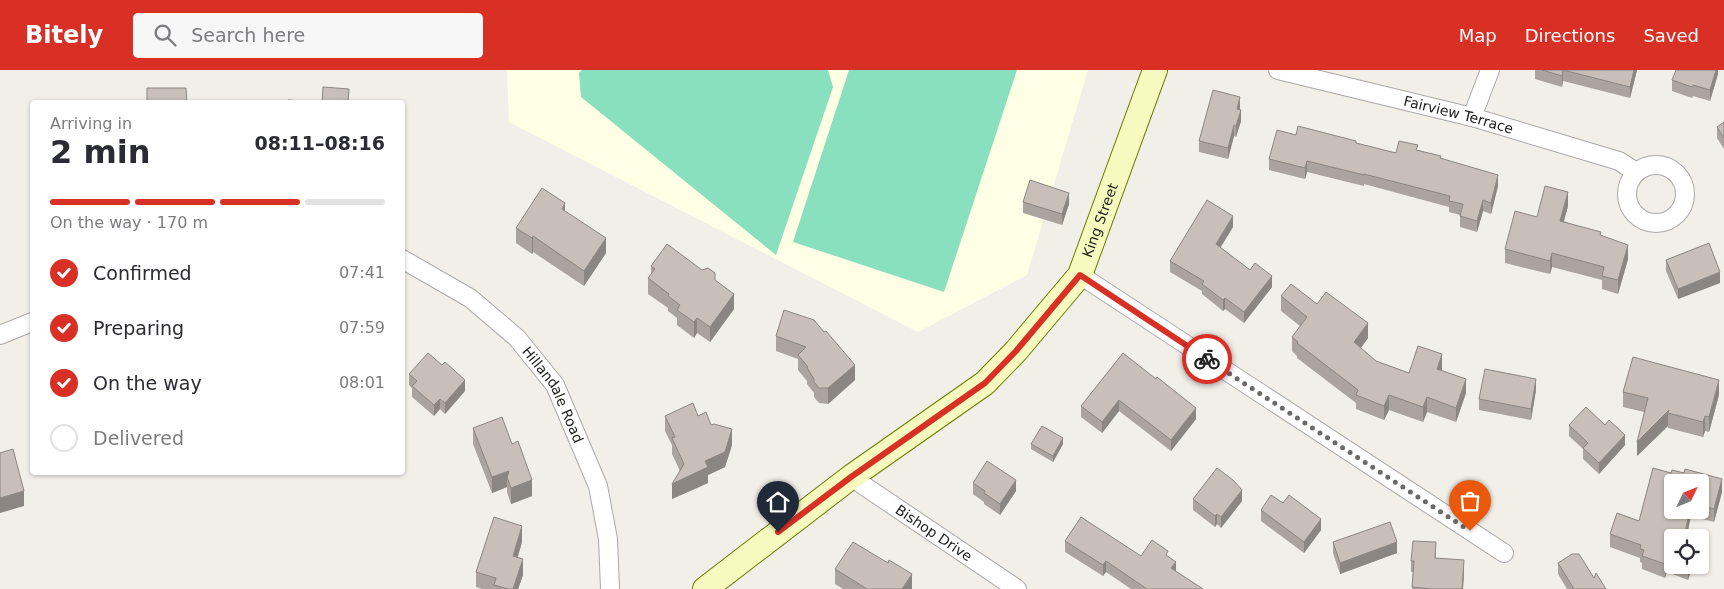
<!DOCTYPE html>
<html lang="en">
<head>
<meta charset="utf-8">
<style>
	:root { --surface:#fff; --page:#f7f7f7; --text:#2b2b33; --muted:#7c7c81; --line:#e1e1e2; --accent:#d93025 }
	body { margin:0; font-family:"DejaVu Sans",sans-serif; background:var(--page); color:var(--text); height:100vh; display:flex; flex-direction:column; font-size:19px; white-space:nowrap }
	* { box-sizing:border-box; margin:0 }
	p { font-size:16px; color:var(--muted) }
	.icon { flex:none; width:28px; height:28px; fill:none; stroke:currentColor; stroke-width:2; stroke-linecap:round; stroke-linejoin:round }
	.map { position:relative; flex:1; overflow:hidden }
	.drawer { position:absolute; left:30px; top:30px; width:375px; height:375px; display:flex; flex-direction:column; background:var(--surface); border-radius:5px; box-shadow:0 1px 4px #0004 }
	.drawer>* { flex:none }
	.needle { width:32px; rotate:47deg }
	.fabs { position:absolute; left:1664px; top:404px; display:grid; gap:10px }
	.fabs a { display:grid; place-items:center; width:45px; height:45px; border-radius:5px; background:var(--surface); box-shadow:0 1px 4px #0004; font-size:25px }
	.pin { position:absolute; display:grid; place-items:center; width:42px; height:42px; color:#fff; margin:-51px -21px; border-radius:50% 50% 50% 0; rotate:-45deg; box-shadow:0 0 5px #0007 }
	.pin .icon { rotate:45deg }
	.courier { position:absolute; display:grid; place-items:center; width:50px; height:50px; margin:-25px; border:4px solid #d93025; border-radius:50%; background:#fff; color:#222; box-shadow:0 1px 6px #0007 }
	.summary em { font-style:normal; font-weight:800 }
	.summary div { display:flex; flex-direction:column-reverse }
	.summary { display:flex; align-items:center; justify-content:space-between; height:85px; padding:0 20px }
	h1 { font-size:32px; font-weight:800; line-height:38px }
	.bar { display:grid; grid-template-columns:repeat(4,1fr); gap:8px 5px; align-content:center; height:60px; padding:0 20px }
	.bar i { height:6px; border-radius:4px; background:var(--line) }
	.bar .current { background:var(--accent) }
	.bar p { grid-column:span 4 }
	ol { padding:0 20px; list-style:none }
	li { display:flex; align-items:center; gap:15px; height:55px }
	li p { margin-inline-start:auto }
	li .icon { padding:5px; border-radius:50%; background:var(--accent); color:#fff; stroke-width:4 }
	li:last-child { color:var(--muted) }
	li i { width:28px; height:28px; border:2px solid var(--line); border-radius:50% }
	header { display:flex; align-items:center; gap:30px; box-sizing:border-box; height:70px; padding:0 25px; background:var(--accent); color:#fff }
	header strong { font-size:24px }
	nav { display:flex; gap:28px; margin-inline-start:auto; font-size:18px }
	.search { width:350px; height:45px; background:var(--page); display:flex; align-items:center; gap:12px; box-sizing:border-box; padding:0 18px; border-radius:5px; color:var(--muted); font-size:19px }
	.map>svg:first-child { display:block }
	.education { fill:#ffffe5 }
	.pitch { fill:#88e0be }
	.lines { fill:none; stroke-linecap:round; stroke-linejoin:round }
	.minor-casing { stroke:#a9a9a9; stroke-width:20 }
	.secondary-casing { stroke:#707d05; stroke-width:26 }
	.minor { stroke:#fff; stroke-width:18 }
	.secondary { stroke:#f7fabf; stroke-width:24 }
	.wall { fill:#aba49e; fill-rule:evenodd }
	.shaded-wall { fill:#8b8681 }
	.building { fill:#c7bfb8; stroke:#8b8681 }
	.done { stroke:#6b6a68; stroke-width:5; stroke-dasharray:0 9 }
	.route { stroke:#d93025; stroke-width:6 }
	.labels { text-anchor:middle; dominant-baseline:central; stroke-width:4; stroke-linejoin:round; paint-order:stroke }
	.street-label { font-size:14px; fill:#222; stroke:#fff }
</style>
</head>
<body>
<header>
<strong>Bitely</strong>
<div class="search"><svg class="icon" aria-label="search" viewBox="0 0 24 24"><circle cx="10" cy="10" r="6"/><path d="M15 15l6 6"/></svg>Search here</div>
<nav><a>Map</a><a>Directions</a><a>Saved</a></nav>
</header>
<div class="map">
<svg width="1724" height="519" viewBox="0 0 1724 519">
	<rect width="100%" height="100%" fill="#f2efe9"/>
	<!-- education -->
	<polygon class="education" points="507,0 1088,0 1027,205 918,262 509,52"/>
	<!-- pitch -->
	<g class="pitch">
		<polygon points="582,0 828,0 833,17 776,185 581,27 579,3"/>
		<polygon points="849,0 1017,0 944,222 793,172"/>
	</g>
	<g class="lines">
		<defs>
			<g id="minor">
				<path id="s1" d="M1278,0l194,47 147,44 17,11"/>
				<polyline points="1472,47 1490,0"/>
				<circle cx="1656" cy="124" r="29"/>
				<path id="s2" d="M402,189l68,39 47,40 38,47 43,101 10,53 2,50"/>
				<polyline points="1080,205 1504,483"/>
				<polyline points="0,265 32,252"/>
				<path id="s3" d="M851,407l166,112"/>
			</g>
			<g id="secondary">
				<path id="s4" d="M705,519l146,-112 134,-94 31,-32 64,-76 75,-205"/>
			</g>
		</defs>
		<!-- minor casing -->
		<use href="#minor" class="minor-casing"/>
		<!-- secondary casing -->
		<use href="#secondary" class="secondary-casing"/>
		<!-- minor -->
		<use href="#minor" class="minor"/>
		<!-- secondary -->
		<use href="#secondary" class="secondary"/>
	</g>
	<!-- wall -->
	<g class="wall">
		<polygon points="1535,0 1637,0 1630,28 1563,11 1562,17 1535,9"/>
		<polygon points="1718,0 1718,4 1710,31 1693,26 1692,28 1672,21 1672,10"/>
		<polygon points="1240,38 1241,51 1236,67 1234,66 1228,89 1199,82 1199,71"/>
		<polygon points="1724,52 1724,79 1717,68 1717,57"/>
		<polygon points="1296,65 1356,73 1396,83 1418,80 1441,88 1498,116 1491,144 1483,141 1477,162 1460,157 1460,145 1449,142 1449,137 1364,114 1364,116 1307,102 1305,109 1269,100 1269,89"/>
		<polygon points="1023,132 1069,134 1062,155 1023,143"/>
		<polygon points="1568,136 1564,151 1601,166 1628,189 1618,224 1602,219 1602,210 1552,197 1550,204 1505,193 1505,179 1537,147"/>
		<polygon points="565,141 606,183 584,216 533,182 532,184 516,173 516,158"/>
		<polygon points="1233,157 1220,177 1272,217 1244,253 1225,239 1223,241 1202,224 1202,221 1170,202 1170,191"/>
		<polygon points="1666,190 1720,213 1678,229 1666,201"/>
		<polygon points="651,196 715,210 734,239 710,272 697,263 694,268 677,255 677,248 668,241 668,238 648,224 648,208 651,204"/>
		<polygon points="1281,226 1317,234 1368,268 1361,278 1376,291 1409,303 1442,299 1441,300 1466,323 1456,352 1427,342 1423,352 1389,340 1384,350 1356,339 1356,333 1297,288 1297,286 1292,281 1292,267 1300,256 1281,241"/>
		<polygon points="784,240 855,310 828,334 819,333 814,327 814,323 807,314 807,311 798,300 798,289 776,281 776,266"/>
		<polygon points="1123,283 1196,349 1171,381 1119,341 1102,363 1081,347 1081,336"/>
		<polygon points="409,304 465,321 445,344 440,339 434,346 412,327 412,318 409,315"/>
		<polygon points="1536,320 1531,350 1479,340 1479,329"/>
		<polygon points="1623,322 1719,325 1709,362 1705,361 1703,367 1668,358 1668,356 1637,386 1644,342 1623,337"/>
		<polygon points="665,346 698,346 711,355 732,375 725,397 708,405 708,413 672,429 680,401 672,384 672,375 665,361"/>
		<polygon points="1569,355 1625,375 1599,404 1583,389 1583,379 1569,366"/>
		<polygon points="473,358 512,374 532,426 511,434 507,422 507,417 492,423 473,374"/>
		<polygon points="1031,374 1063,374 1053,392 1031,379"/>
		<path d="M1653,398l18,5 1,-3 12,3 1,-4 37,10v13l-8,30 -23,-6 -4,21 1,1h-16v27h21l-5,15 -21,-8 -2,6 -23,-9v-6l-2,-1v-4l-30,-11v-13l7,-21 22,8zM1672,412h28v28h-28z"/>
		<polygon points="973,413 1016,421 1000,445 984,434 984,432 973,424"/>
		<polygon points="1193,429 1242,431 1221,458 1217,454 1215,457 1193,440"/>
		<polygon points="1283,433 1321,460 1304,483 1261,451 1261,440"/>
		<polygon points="1065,471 1141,486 1168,486 1176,501 1203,519 1131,519 1106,502 1103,506 1065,482"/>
		<polygon points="522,472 518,487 523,505 518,519 482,519 476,517 476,502"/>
		<polygon points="1333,472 1397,483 1340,504 1333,483"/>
		<polygon points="1436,483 1436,488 1464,501 1463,519 1412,519 1413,502 1411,502 1411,491"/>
		<polygon points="1558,493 1594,508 1606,519 1567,519 1558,504"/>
		<polygon points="835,499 912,519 843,519 835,514"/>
	</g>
	<!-- shaded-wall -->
	<g class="shaded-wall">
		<polygon points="1563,0 1563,11 1562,17 1562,6"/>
		<polygon points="1634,0 1637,0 1630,28 1630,17"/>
		<polygon points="1716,0 1718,0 1718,4 1710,31 1710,20"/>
		<polygon points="1240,27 1240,38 1237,50 1237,39"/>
		<polygon points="1241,40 1241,51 1236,67 1236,56"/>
		<polygon points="1234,55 1234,66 1228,89 1228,78"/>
		<polygon points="1307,91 1307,102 1305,109 1305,98"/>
		<polygon points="1498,105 1498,116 1491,144 1491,133"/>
		<polygon points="1568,122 1568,136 1560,164 1560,151"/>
		<polygon points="1069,123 1069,134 1062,155 1062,144"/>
		<polygon points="1483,130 1483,141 1477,162 1477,151"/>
		<polygon points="565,133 565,149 562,139"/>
		<polygon points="1233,146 1233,157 1216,185 1216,174"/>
		<polygon points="533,166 533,182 532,184 532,168"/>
		<polygon points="606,168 606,183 584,216 584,201"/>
		<polygon points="1628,175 1628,189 1618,224 1618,210"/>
		<polygon points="1552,183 1552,197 1550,204 1550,191"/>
		<polygon points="1720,202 1720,213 1678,229 1678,219"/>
		<polygon points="1272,206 1272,217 1244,253 1244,242"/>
		<polygon points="734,224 734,239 710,272 710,257"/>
		<polygon points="1225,228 1225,239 1223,241 1223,230"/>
		<polygon points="697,248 697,263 694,268 694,252"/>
		<polygon points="1368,253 1368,268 1354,287 1354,272"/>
		<polygon points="1442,284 1442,299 1437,313 1437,299"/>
		<polygon points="855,295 855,310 828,334 828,318"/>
		<polygon points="1466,309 1466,323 1456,352 1456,338"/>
		<polygon points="1536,309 1536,320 1531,350 1531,339"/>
		<polygon points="465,310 465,321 445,344 445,333"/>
		<polygon points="1719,310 1719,325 1709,362 1709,347"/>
		<polygon points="1389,325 1389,340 1384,350 1384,336"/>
		<polygon points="1427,327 1427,342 1423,352 1423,337"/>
		<polygon points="440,329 440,339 434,346 434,335"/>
		<polygon points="1119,330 1119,341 1102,363 1102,352"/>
		<polygon points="1196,338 1196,349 1171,381 1171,370"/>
		<polygon points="1669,340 1668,343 1668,356 1637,386 1637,372"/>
		<polygon points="1705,346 1705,361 1703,367 1703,352"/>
		<polygon points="732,359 732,375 725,397 708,405 708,413 672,429 672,414 705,391"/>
		<polygon points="1625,365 1625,375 1599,404 1599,393"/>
		<polygon points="1063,368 1063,374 1053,392 1053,386"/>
		<polygon points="509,401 507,407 507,417 492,423 492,407"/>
		<polygon points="1722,409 1722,422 1714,452 1714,439"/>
		<polygon points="532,410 532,426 511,434 511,418"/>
		<polygon points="1016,410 1016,421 1000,445 1000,434"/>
		<polygon points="1242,420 1242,431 1221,458 1221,447"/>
		<polygon points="24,421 24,436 0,443 0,428"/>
		<polygon points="1690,440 1691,440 1691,446 1686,468 1684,468"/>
		<polygon points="1217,444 1217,454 1215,457 1215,446"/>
		<polygon points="1321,449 1321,460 1304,483 1304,472"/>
		<polygon points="522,456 522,472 513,501 513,486"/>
		<polygon points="1397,472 1397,483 1340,504 1340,493"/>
		<polygon points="523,489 523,505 518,519 513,519"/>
		<polygon points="1667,489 1667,502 1665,508 1665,494"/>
		<polygon points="1464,490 1464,501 1463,519 1462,519"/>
		<polygon points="1106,491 1106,502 1103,506 1103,495"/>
		<polygon points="1176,492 1176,502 1171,498"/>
		<polygon points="1688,495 1693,495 1688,510"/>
		<polygon points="912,504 912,519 902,519"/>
	</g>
	<!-- building -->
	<g class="building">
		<polygon points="1542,0 1634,0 1630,17 1563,0 1562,6"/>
		<polygon points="1676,0 1716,0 1710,20 1693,15 1692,17 1672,10"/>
		<polygon points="323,17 349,19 348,32 322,32"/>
		<polygon points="147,18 186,18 187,32 147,32"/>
		<polygon points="1213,20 1240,27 1237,39 1241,40 1236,56 1234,55 1228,78 1199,71"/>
		<polygon points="288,30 318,32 288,32"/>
		<polygon points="1724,52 1724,68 1717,57"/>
		<polygon points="1298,56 1356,71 1356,73 1396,83 1399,71 1418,75 1416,80 1441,86 1440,88 1498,105 1491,133 1483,130 1477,151 1460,146 1463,134 1449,131 1450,126 1364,104 1364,105 1307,91 1305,98 1269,89 1277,60 1296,65"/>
		<polygon points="1030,110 1069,123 1062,144 1023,132"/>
		<polygon points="1545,116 1568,122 1560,151 1601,162 1600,165 1628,175 1618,210 1602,206 1604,197 1552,183 1550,191 1505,179 1515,141 1537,147"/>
		<polygon points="542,118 565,133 562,139 606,168 584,201 533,166 532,168 516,158"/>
		<polygon points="1207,130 1233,146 1216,174 1250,200 1255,193 1272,206 1244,242 1225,228 1223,230 1202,214 1204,211 1170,191"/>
		<polygon points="1709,173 1720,202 1678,219 1666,190"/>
		<polygon points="667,174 702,200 708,198 715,203 715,210 734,224 710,257 697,248 694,252 677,240 680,235 668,226 669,224 648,208 655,199 651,196"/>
		<polygon points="1291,214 1317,234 1326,222 1368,253 1354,272 1376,291 1409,303 1418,276 1442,284 1437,299 1466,309 1456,338 1427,327 1423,337 1389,325 1384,336 1356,325 1358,320 1297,273 1298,272 1292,267 1307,247 1281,226"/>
		<polygon points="784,240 814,250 824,262 826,261 855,295 828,318 819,318 814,312 814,309 807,298 808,297 798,285 806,277 776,266"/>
		<polygon points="428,283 442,295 445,292 465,310 445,333 440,329 434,335 412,316 417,311 409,304"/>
		<polygon points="1123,283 1156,309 1157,307 1196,338 1171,370 1119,330 1102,352 1081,336"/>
		<polygon points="1633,287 1719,310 1709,347 1705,346 1703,352 1668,343 1669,340 1637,372 1648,328 1623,322"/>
		<polygon points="1485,299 1536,309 1531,339 1479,329"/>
		<polygon points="693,333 698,346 706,342 711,355 714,354 732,359 725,382 705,391 708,397 672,414 684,394 672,368 675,367 665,346"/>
		<polygon points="1586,337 1605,355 1609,350 1625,365 1599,393 1583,378 1588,373 1569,355"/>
		<polygon points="502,347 512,374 518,371 532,410 511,418 507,407 509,401 492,407 473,358"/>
		<polygon points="1042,356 1063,368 1053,386 1031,374"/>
		<polygon points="13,379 24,421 0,428 0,383"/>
		<polygon points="987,391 1016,410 1000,434 984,423 985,421 973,413"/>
		<polygon points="1217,398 1233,410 1242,420 1221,447 1217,444 1215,446 1193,429"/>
		<polygon points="1653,398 1671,403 1672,400 1684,403 1685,399 1722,409 1714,439 1700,435 1700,412 1672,412 1672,440 1690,440 1684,466 1688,468 1672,468 1672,491 1667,489 1665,494 1642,486 1644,480 1640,479 1641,475 1610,464 1617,443 1639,451"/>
		<polygon points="1271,425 1283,433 1289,425 1321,449 1304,472 1261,440"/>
		<polygon points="494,447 522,456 513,486 523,489 513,519 508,519 494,515 496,508 476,502"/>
		<polygon points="1081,447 1141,486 1152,470 1168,481 1166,485 1176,492 1171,498 1203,519 1147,519 1106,491 1103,495 1065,471"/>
		<polygon points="1390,452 1397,472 1340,493 1333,472"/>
		<polygon points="1413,471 1436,472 1435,488 1464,490 1462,519 1432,519 1412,517 1414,491 1411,491"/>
		<polygon points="853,472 888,493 889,490 912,504 902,519 867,519 835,499"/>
		<polygon points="1572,484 1579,484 1594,508 1596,503 1606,519 1574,519 1558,493"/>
	</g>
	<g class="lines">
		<!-- done -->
		<polyline class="done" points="1207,289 1470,461"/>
		<!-- route -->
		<polyline class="route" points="778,462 851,407 985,313 1016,281 1080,205 1207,289"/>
	</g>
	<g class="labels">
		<!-- street labels -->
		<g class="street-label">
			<text stroke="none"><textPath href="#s1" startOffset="186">Fairview Terrace</textPath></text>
			<text stroke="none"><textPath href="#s4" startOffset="550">King Street</textPath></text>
			<text stroke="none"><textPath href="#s2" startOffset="208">Hillandale Road</textPath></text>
			<text stroke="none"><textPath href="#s3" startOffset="100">Bishop Drive</textPath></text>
		</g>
	</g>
</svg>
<div class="fabs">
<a><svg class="needle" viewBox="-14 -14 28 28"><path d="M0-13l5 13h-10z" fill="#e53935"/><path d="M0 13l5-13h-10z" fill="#7c7c81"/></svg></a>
<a><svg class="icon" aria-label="locate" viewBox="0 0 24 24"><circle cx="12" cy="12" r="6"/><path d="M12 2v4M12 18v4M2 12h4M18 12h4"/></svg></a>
</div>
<div class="pin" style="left:1470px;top:461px;background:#ea580c"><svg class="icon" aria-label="bag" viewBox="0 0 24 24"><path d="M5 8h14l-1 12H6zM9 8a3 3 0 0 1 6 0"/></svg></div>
<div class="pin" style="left:778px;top:462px;background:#1f2937"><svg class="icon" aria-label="home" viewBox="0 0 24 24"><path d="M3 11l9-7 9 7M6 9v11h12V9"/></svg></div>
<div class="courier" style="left:1207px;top:289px"><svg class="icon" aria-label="bike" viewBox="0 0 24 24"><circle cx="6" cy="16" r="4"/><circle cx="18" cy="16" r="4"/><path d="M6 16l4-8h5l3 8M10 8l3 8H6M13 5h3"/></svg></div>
<section class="drawer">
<div class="summary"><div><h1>2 min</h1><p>Arriving in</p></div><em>08:11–08:16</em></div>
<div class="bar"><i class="current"></i><i class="current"></i><i class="current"></i><i></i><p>On the way · 170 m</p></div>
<ol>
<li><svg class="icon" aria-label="check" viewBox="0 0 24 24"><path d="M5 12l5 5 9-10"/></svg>Confirmed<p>07:41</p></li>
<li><svg class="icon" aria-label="check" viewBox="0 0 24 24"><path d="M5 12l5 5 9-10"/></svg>Preparing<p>07:59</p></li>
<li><svg class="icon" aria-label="check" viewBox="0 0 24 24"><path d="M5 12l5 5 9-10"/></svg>On the way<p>08:01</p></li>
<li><i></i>Delivered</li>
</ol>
</section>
</div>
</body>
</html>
